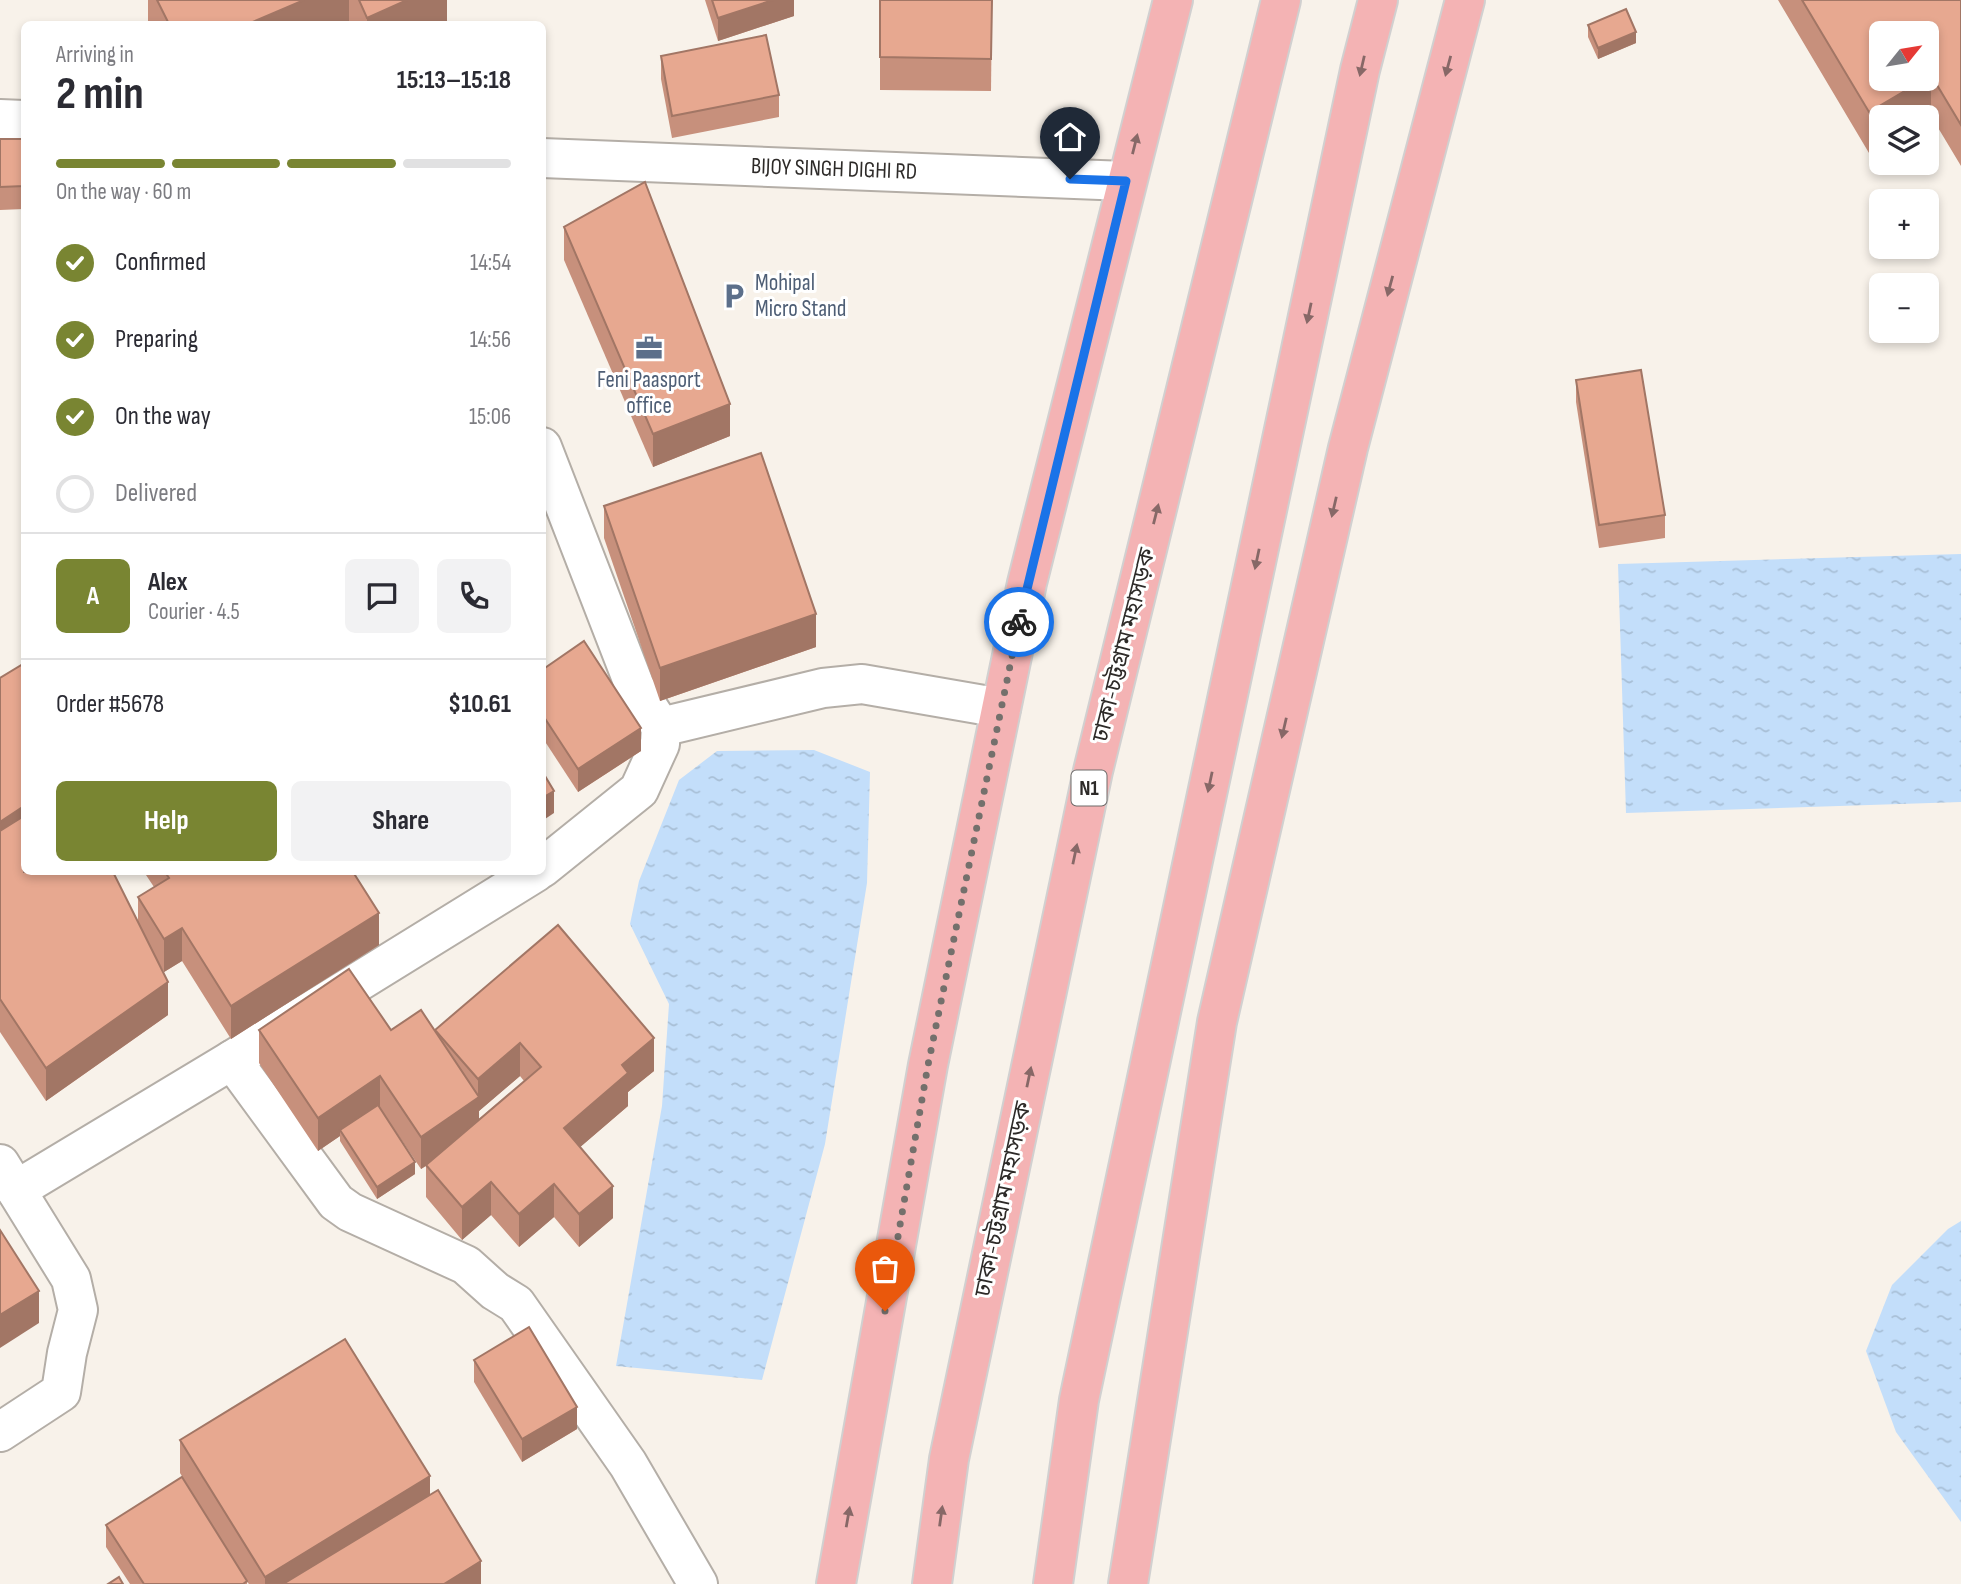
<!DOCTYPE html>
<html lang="en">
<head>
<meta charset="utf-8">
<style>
	:root { --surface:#fff; --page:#f2f2f3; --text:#2b2b33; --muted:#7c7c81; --line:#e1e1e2; --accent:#798532 }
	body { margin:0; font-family:"Sofia Sans Condensed","Noto Sans Bengali",sans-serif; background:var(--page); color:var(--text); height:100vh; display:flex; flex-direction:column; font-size:26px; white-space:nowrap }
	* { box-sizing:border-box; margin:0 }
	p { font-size:23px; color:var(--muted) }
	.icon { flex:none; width:38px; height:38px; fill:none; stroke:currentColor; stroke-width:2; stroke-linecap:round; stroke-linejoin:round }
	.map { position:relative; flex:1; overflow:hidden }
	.sheet { position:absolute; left:21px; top:21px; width:525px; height:854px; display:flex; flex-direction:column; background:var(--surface); border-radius:10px; box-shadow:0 4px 10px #0003 }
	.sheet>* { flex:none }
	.needle { width:46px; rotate:60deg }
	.tools { position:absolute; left:1869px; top:21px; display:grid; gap:14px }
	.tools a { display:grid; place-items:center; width:70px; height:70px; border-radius:10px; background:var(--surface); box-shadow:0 4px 10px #0003; font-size:35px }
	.pin { position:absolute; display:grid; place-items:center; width:60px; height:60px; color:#fff; margin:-72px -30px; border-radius:50% 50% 50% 0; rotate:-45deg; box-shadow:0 0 7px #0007 }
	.pin .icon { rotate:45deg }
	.courier { position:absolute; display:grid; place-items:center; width:70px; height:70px; margin:-35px; border:5px solid #1a73e8; border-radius:50%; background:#fff; color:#222; box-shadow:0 2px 9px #0007 }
	.head em { font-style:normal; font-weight:700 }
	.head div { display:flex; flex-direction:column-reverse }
	.head { display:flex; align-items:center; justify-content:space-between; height:119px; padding:0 35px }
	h1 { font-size:46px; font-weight:700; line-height:52px }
	.bar { display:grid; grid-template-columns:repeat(4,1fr); gap:10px 7px; align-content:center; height:84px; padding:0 35px }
	.bar i { height:9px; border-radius:5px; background:var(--line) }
	.bar .on { background:var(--accent) }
	.bar p { grid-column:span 4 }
	.line { display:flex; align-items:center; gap:18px; padding:0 35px; border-top:2px solid var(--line) }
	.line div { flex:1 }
	.round { display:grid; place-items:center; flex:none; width:74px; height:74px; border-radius:10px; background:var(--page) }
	ol { padding:0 35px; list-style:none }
	li { display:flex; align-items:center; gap:21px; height:77px }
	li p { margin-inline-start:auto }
	li .icon { padding:7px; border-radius:50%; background:var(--accent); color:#fff; stroke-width:4 }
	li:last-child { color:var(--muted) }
	li i { width:38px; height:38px; border:4px solid var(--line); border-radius:50% }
	.button { display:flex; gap:14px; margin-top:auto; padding:14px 35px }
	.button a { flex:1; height:80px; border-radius:10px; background:var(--accent); color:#fff; font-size:28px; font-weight:700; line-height:80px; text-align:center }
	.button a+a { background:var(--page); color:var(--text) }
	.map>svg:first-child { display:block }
	.water { fill:url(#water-ripples) }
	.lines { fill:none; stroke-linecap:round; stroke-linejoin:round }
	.pedestrian-casing { stroke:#b4aea7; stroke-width:42 }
	.minor-casing { stroke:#b4aea7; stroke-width:42 }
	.trunk-casing { stroke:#d1d0d0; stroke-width:42 }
	.pedestrian { stroke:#fff; stroke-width:38 }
	.minor { stroke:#fff; stroke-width:38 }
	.trunk { stroke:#f4b3b4; stroke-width:38 }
	.wall { fill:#c7907c; fill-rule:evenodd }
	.shaded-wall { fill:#a27665 }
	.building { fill:#e7a890; stroke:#a27665; stroke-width:2 }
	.oneway { fill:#876867 }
	.done { stroke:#74706c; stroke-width:7; stroke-dasharray:0 12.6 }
	.route { stroke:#1a73e8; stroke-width:9 }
	.labels { text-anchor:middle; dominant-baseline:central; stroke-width:6; stroke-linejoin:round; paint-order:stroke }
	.shield { fill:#fff; stroke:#6c6a68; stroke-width:2 }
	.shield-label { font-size:21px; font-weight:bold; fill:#2d2a28 }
	.street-label { font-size:23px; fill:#2d2a28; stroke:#fff }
	.service-label { font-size:23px; fill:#4e5e75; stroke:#fff; text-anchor:start }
</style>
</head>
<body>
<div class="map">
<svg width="1961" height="1584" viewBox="0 0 1961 1584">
	<defs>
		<pattern id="water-ripples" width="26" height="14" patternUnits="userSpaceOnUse" patternTransform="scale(1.75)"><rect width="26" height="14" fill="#c3defa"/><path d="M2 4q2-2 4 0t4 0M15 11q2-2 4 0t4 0" fill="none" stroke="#a8bfd6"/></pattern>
	</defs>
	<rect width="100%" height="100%" fill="#f8f2ea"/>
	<!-- water -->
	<g class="water">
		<polygon points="1961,554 1961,802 1626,813 1618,564"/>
		<polygon points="814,750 870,772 867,883 825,1144 762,1380 616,1366 662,1106 669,1004 630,924 639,881 679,780 717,751"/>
		<polygon points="1961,1221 1961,1522 1896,1432 1866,1351 1892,1285 1948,1229"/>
	</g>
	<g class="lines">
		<defs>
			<polyline id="pedestrian" points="232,1060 336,1202 350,1212 466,1265 495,1291 516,1304 628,1464 698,1584"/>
			<g id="minor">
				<polyline points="0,119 24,120"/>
				<polyline points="542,158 1126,181"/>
				<polyline points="542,447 635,687 661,727 823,688 862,684 1001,708"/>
				<polyline points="542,868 639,790 660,744 661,727"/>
				<polyline points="0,1164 71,1279 78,1310 67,1353 61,1392 0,1432"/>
				<polyline points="16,1190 232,1060 536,872"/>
			</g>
			<g id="trunk">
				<polyline points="836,1584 928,1065 1027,583 1173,0"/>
				<polyline points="932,1584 949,1459 1093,771 1281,0"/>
				<polyline points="1053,1584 1079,1400 1360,70 1378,0"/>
				<polyline points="1128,1584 1217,1022 1348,448 1465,0"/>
			</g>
		</defs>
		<!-- pedestrian casing -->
		<use href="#pedestrian" class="pedestrian-casing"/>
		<!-- minor casing -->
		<use href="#minor" class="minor-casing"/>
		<!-- trunk casing -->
		<use href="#trunk" class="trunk-casing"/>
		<!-- pedestrian -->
		<use href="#pedestrian" class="pedestrian"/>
		<!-- minor -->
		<use href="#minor" class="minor"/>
		<!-- trunk -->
		<use href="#trunk" class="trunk"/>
	</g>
	<!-- wall -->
	<g class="wall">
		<polygon points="148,0 447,0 447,23 444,24 351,24 349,21 342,24 150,24 148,21"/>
		<polygon points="705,0 794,0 794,16 718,41"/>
		<polygon points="880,0 992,0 991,91 880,90"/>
		<polygon points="1778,0 1961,0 1961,166 1931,116 1927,119 1927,117 1881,117 1881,146 1869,153"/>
		<polygon points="1588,25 1636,43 1598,59 1588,37"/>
		<polygon points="661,56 779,95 779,117 672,138 661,79"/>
		<polygon points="0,139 24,139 24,209 0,210"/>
		<polygon points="564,227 730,436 653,467 564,260"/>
		<polygon points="1576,380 1665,515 1665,538 1599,548 1576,402"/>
		<polygon points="24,427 24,455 22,451 22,428"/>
		<polygon points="604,506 816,647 660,701 604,538"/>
		<polygon points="542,670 641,751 578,792 542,737"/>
		<polygon points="0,678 24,872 138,922 138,897 154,887 144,872 353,872 379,945 231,1039 182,961 164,972 157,960 168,1015 46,1101 0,1032"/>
		<path d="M558,925l96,146 -26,21v14l-48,41 33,71 -34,29 -25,-30 -35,30 -28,-32 -29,25 -36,-43v-31l-5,3 -27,-40 21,45 -38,25 -37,-58v-5l-22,15 -59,-88v-33h132l44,2v-2zM520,1076l4,5 -45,38v-8z"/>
		<polygon points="474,1360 577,1429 522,1462 474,1382"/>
		<polygon points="180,1440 430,1495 481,1584 249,1584 247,1582 247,1584 130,1584 106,1547 106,1525 227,1549 180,1473"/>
	</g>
	<!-- shaded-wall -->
	<g class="shaded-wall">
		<polygon points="304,0 349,0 349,21 342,24 248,24"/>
		<polygon points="407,0 447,0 447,23 444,24 367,24 367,18"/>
		<polygon points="773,0 794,0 794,16 718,41 718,18"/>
		<polygon points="1636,32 1636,43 1598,59 1598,48"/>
		<polygon points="1931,75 1931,116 1927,119 1927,117 1881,117 1881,146 1869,153 1869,112 1927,79"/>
		<polygon points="730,404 730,436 653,467 653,434"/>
		<polygon points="816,614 816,647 660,701 660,668"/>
		<polygon points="641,728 641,751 578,792 578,769"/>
		<polygon points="554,791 554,813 542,821 542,798"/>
		<polygon points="24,806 24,839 0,854 0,822"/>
		<polygon points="379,913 379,945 231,1039 231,1006"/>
		<polygon points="182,928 182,961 164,972 164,939"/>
		<polygon points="168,982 168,1015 46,1101 46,1068"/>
		<polygon points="654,1038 654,1071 628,1092 628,1106 564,1161 564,1128 622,1065"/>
		<polygon points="520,1043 520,1076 479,1111 479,1130 421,1169 421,1137 478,1098 478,1079"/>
		<polygon points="380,1076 380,1108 340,1130 340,1136 318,1151 318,1118"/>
		<polygon points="415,1162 415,1174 377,1199 377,1187"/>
		<polygon points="491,1182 491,1215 462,1240 462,1207"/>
		<polygon points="554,1184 554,1217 519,1247 519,1214"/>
		<polygon points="613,1186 613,1218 579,1247 579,1214"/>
		<polygon points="39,1291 39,1323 0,1348 0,1315"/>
		<polygon points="577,1407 577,1429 522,1462 522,1439"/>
		<polygon points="430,1476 430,1508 306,1584 265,1584 265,1577"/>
		<polygon points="481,1561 481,1584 444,1584"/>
	</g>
	<!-- building -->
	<g class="building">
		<polygon points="157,0 304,0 248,24 169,24"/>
		<polygon points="359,0 407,0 367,18"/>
		<polygon points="712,0 773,0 718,18"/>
		<polygon points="880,0 992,0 991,59 880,57"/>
		<polygon points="1802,0 1961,0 1961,125 1931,75 1927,78 1927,33 1881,33 1881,79 1925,79 1869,112"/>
		<polygon points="1626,9 1636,32 1598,48 1588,25"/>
		<polygon points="766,35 779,95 672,116 661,56"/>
		<polygon points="0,139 24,139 24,186 0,187"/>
		<polygon points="645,182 730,404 653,434 564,227"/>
		<polygon points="1641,370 1665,515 1599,525 1576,380"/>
		<polygon points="761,453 816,614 660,668 604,506"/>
		<polygon points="584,641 641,728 578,769 542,714 542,670"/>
		<polygon points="23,664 24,667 24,806 0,822 0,678"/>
		<polygon points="542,771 554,791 542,798"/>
		<polygon points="24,816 24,872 113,872 168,982 46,1068 0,999 0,831"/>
		<polygon points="165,872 353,872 379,913 231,1006 182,928 164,939 138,897 169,878"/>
		<polygon points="558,925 654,1038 622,1065 628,1073 564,1128 613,1186 579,1214 554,1184 519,1214 491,1182 462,1207 426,1165 541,1067 520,1043 478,1079 435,1030"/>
		<polygon points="349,969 391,1030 421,1010 479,1097 421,1137 380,1076 318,1118 259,1030"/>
		<polygon points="378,1105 415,1162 377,1187 340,1130"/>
		<polygon points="0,1230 39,1291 0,1315"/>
		<polygon points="529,1327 577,1407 522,1439 474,1360"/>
		<polygon points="345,1339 430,1476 265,1577 180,1440"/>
		<polygon points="182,1477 247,1581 243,1584 144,1584 106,1525"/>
		<polygon points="438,1490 481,1561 444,1584 283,1584"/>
		<polygon points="119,1577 123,1584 108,1584"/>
	</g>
	<!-- one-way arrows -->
	<defs><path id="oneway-solid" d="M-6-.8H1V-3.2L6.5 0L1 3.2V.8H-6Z" transform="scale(1.75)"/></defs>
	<g class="oneway">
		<use href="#oneway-solid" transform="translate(1362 66) rotate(103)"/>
		<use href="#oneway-solid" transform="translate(1448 66) rotate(105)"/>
		<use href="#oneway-solid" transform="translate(1135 144) rotate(-76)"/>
		<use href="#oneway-solid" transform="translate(1390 286) rotate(105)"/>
		<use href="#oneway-solid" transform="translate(1309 313) rotate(102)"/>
		<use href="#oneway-solid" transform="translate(1334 507) rotate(103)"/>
		<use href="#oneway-solid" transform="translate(1156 514) rotate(-76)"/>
		<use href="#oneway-solid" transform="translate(1257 559) rotate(102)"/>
		<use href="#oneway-solid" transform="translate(1284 728) rotate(103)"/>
		<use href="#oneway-solid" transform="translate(1210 782) rotate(102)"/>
		<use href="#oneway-solid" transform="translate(1075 854) rotate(-78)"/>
		<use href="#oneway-solid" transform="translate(1029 1077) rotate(-78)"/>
		<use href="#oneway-solid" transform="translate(941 1516) rotate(-82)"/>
		<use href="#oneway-solid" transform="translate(848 1517) rotate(-80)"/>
	</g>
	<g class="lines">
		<!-- done -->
		<polyline class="done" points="885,1311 928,1065 1019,622"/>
		<!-- route -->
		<polyline class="route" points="1019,622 1126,181 1070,179"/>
	</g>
	<!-- icons -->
	<defs>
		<symbol id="parking-bare" viewBox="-9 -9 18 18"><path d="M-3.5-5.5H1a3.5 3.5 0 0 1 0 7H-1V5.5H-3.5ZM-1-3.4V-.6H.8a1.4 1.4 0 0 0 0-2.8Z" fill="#5c6f8a" stroke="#fff" stroke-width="2.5" paint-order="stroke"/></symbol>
		<symbol id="office-bare" viewBox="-9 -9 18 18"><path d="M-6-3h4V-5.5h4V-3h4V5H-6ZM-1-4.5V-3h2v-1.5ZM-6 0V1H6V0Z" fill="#5c6f8a" stroke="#fff" stroke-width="2.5" paint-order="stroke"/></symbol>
	</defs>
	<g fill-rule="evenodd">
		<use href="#parking-bare" x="715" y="277" width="38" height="38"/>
		<use href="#office-bare" x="630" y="329" width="38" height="38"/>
	</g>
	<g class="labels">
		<!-- shield labels -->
		<rect class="shield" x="1071.5" y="770.5" width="35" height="35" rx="5"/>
		<g class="shield-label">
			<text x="1089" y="788">N1</text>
		</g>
		<!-- street labels -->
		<g class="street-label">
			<text transform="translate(834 169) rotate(2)">BIJOY SINGH DIGHI RD</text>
			<text transform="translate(1124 645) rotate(-76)">ঢাকা-চট্টগ্রাম মহাসড়ক</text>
			<text transform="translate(1003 1199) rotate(-78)">ঢাকা-চট্টগ্রাম মহাসড়ক</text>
		</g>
		<!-- service labels -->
		<g class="service-label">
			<text x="755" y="283">Mohipal<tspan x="755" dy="26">Micro Stand</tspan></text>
			<text x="649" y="380" text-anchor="middle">Feni Paasport<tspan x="649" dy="26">office</tspan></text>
		</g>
	</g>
</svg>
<div class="tools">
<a><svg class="needle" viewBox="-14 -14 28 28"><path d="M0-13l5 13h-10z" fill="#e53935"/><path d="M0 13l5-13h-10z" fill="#7c7c81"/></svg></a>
<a><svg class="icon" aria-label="layers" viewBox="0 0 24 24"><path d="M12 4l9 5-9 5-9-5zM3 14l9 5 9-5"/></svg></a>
<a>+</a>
<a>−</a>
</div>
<div class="pin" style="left:885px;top:1311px;background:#ea580c"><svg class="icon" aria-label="bag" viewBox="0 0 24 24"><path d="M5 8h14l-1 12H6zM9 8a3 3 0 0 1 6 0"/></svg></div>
<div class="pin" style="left:1070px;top:179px;background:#1f2937"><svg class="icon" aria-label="home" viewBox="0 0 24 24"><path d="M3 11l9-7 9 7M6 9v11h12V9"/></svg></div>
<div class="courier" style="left:1019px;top:622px"><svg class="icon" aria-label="bike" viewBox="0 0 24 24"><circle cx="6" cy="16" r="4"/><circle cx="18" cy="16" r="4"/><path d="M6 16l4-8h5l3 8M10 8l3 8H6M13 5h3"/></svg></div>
<section class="sheet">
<div class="head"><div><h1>2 min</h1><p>Arriving in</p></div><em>15:13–15:18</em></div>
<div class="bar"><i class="on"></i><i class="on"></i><i class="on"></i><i></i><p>On the way · 60 m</p></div>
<ol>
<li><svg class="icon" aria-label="check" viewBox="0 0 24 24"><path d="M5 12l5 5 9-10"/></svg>Confirmed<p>14:54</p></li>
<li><svg class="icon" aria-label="check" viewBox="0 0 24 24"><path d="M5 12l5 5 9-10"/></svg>Preparing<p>14:56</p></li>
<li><svg class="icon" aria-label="check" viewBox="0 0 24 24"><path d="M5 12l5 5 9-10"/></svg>On the way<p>15:06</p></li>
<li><i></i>Delivered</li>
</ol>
<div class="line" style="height:126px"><b class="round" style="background:var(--accent);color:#fff">A</b><div><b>Alex</b><p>Courier · 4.5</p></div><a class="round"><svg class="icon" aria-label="chat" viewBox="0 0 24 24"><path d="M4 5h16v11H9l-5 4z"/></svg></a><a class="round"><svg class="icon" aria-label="phone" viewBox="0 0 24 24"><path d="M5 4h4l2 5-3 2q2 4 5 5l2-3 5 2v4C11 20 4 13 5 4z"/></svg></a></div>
<div class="line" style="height:91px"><div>Order #5678</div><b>$10.61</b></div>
<div class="button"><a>Help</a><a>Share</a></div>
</section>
</div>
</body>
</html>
